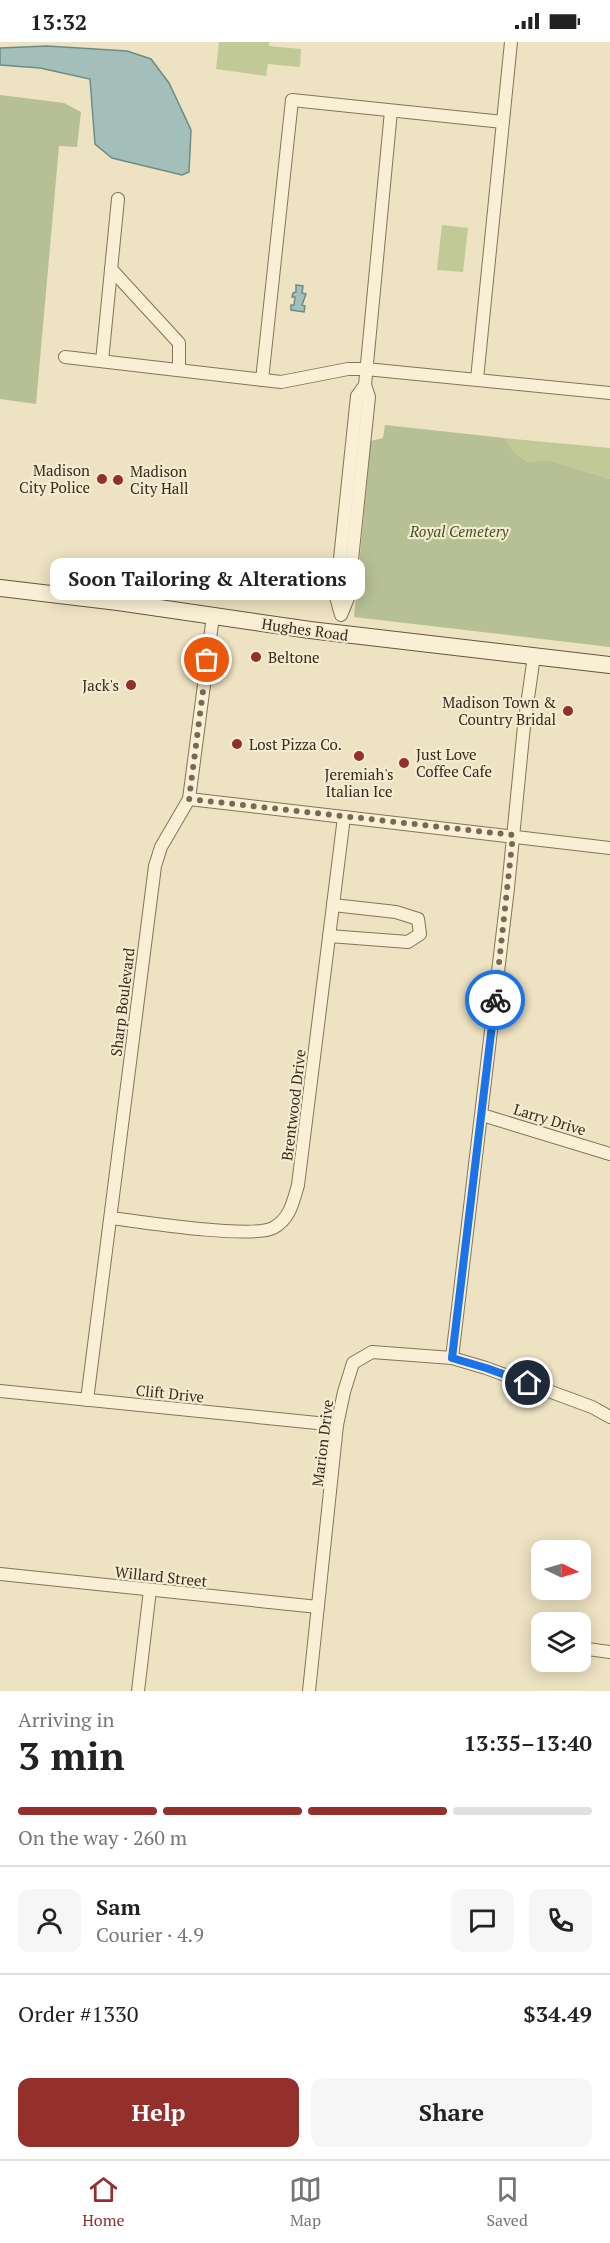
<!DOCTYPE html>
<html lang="en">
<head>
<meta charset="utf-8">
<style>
	:root { --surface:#fff; --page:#f6f6f6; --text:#222; --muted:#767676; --line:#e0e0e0; --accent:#93302b }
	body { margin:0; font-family:"PT Serif",serif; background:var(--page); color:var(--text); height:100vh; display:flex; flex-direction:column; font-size:22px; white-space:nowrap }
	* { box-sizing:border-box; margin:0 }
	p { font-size:20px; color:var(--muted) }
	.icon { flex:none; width:33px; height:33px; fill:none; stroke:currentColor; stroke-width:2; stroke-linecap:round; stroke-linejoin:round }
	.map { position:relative; height:1649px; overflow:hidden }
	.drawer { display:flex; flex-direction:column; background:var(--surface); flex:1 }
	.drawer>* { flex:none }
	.needle { width:39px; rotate:95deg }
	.tools { position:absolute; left:531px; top:1498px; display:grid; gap:12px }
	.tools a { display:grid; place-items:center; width:60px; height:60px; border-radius:12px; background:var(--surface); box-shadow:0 3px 15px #0003; font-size:30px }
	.pin { position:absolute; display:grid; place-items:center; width:51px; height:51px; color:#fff; margin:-26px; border:3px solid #fff; border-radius:50%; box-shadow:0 2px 6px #0007 }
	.courier { position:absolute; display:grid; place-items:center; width:60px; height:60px; margin:-30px; border:4px solid #1a73e8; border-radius:50%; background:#fff; color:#222; box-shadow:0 2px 8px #0007 }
	.bubble { position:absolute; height:42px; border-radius:12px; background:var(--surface); box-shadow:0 3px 15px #0003; font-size:20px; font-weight:600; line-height:42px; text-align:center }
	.head em { font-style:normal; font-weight:600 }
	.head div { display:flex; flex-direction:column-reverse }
	.head { display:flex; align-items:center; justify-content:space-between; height:102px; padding:0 18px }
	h1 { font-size:39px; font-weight:600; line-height:45px }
	.bar { display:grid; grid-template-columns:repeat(4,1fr); gap:9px 6px; align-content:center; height:72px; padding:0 18px }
	.bar i { height:8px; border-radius:4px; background:var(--line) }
	.bar .active { background:var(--accent) }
	.bar p { grid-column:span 4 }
	.line { display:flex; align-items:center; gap:15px; padding:0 18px; border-top:2px solid var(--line) }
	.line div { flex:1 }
	.round { display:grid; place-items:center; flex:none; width:63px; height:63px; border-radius:12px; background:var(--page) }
	.cta { display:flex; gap:12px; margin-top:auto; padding:12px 18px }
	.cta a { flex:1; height:69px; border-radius:12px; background:var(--accent); color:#fff; font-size:24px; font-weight:600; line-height:69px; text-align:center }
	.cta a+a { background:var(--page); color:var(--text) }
	.status { display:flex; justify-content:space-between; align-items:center; height:42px; padding:0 30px; background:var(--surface); direction:ltr }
	.status svg { height:16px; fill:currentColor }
	.menu { display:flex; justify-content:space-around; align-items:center; height:84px; border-top:2px solid var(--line); background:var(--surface); font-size:16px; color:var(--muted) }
	.menu a { display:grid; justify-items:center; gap:3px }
	.menu .active { color:var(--accent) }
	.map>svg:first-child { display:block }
	.green { fill:#c1ca96 }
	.cemetery { fill:#b7bf95 }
	.water { fill:#a4bfb9; stroke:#6b8d86; stroke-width:1.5 }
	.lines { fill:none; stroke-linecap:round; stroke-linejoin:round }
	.minor-casing { stroke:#857359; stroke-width:14 }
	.secondary-casing { stroke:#67543d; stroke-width:18 }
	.minor { stroke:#f8efd4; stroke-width:12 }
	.secondary { stroke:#f8efd4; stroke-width:16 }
	.done { stroke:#766a56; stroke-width:6; stroke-dasharray:0 10.8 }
	.route { stroke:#1a73e8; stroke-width:8 }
	.poi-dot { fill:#93302b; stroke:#f4ecd1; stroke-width:2 }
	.labels { text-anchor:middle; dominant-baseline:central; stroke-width:4.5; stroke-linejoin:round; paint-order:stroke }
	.poi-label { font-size:15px; fill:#362a1d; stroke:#f4ecd1; text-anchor:start }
	.park-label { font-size:15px; font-style:italic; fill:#435124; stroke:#f4ecd1 }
	.street-label { font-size:15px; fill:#362a1d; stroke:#f4ecd1 }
</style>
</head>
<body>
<div class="status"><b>13:32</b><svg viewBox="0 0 49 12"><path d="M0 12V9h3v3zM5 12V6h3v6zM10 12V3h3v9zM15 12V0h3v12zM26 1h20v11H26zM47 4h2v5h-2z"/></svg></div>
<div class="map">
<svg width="610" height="1649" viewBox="0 0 610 1649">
	<rect width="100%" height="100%" fill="#ede2c1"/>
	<!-- green -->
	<g class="green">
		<polygon points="219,0 269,0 269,4 301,7 300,25 268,22 266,34 216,27"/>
		<polygon points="442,183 468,186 463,230 437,228"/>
		<polygon points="504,396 610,406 610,437 548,418 528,420 515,411"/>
	</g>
	<!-- cemetery -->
	<g class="cemetery">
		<polygon points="0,53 64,61 81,70 77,105 59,104 36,362 0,357"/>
		<polygon points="385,383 504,396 515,411 528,420 548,418 610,437 610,605 354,575 371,399 383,396"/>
	</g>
	<!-- water -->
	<g class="water">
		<polygon points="47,4 127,9 151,17 169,41 191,88 189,130 182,133 112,116 95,102 90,37 40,26 0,23 0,6"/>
		<polygon points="296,243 303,244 302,251 306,252 302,263 305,264 304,270 291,268 291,263 294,263 295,255 292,255 293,251 296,250"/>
	</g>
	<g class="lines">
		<defs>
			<g id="minor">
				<polyline points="111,227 179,301 179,328"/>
				<polyline points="65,315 281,340 348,327 366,327 610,351"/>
				<polyline points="102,319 118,157"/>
				<polyline points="477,337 511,0"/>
				<polyline points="262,338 292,58 503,80"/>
				<polyline points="365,343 357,354 336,555 341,573 348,556 369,355 365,343 391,69"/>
				<polyline points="189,757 610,806"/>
				<polyline points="329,894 408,900 420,892 418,877 396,870 333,863"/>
				<polyline points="482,1073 610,1112"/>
				<path d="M112,1176c30,4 139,21 161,10 17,-9 20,-26 25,-43l46,-368"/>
				<polyline points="452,1316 508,846 524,684 534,614"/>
				<polyline points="0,1349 337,1383"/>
				<polyline points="87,1358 155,824 161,805 189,757 213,574"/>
				<polyline points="0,1532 318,1565"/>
				<polyline points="580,1606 610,1610"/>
				<polyline points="138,1649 150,1548"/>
				<polyline points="309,1649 337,1383 344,1350 353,1321 372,1310 452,1316 486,1326 592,1365 610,1375"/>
			</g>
			<polyline id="secondary" points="0,546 118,560 310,588 610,623"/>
		</defs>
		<!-- minor casing -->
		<use href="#minor" class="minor-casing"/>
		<!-- secondary casing -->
		<use href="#secondary" class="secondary-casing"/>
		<!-- minor -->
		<use href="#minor" class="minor"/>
		<!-- secondary -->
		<use href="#secondary" class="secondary"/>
	</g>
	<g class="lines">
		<!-- done -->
		<polyline class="done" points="207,618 189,757 513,793 495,958"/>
		<!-- route -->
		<polyline class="route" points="495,958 452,1316 486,1326 528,1341"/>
	</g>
	<!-- markers -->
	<g class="poi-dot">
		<circle cx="102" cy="437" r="6"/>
		<circle cx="118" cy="438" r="6"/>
		<circle cx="256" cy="615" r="6"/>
		<circle cx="131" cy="643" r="6"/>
		<circle cx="568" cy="669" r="6"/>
		<circle cx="237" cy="702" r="6"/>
		<circle cx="359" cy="714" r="6"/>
		<circle cx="404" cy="721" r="6"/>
	</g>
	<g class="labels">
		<!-- poi labels -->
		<g class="poi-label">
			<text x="90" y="428" text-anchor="end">Madison<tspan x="90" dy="17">City Police</tspan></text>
			<text x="130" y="429">Madison<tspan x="130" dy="17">City Hall</tspan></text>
			<text x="268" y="615">Beltone</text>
			<text x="119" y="643" text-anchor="end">Jack's</text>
			<text x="556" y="660" text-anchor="end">Madison Town &amp;<tspan x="556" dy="17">Country Bridal</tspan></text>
			<text x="249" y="702">Lost Pizza Co.</text>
			<text x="416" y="712">Just Love<tspan x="416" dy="17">Coffee Cafe</tspan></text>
			<text x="359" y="732" text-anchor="middle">Jeremiah's<tspan x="359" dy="17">Italian Ice</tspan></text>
		</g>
		<!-- park labels -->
		<g class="park-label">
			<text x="459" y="489">Royal Cemetery</text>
		</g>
		<!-- street labels -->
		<g class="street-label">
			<text transform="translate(305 587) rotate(8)">Hughes Road</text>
			<text transform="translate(122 960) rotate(-83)">Sharp Boulevard</text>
			<text transform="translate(293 1063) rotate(-83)">Brentwood Drive</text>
			<text transform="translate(550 1077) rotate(17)">Larry Drive</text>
			<text transform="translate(170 1351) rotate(6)">Clift Drive</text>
			<text transform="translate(322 1401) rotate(-83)">Marion Drive</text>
			<text transform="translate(161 1534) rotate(6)">Willard Street</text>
		</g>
	</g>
</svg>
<div class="tools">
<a><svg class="needle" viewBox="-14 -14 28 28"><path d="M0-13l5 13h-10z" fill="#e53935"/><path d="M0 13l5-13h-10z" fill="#767676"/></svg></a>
<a><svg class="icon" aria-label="layers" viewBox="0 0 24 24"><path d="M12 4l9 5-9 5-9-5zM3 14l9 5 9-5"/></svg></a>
</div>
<div class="pin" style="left:207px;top:618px;background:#ea580c"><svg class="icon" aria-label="bag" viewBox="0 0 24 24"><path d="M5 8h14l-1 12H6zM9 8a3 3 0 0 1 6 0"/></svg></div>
<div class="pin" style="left:528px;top:1341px;background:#1f2937"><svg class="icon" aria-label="home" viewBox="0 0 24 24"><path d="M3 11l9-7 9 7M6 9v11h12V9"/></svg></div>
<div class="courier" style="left:495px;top:958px"><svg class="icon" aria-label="bike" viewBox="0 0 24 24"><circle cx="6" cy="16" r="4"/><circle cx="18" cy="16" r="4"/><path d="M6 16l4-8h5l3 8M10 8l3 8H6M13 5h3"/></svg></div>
<div class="bubble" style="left:50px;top:516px;width:315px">Soon Tailoring &amp; Alterations</div>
</div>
<section class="drawer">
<div class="head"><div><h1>3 min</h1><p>Arriving in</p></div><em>13:35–13:40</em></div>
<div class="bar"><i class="active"></i><i class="active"></i><i class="active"></i><i></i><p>On the way · 260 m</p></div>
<div class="line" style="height:108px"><a class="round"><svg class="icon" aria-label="person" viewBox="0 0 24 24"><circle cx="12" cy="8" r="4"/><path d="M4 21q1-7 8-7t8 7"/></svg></a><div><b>Sam</b><p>Courier · 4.9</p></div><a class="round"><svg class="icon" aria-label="chat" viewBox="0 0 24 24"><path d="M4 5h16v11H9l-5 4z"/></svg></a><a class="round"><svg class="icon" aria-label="phone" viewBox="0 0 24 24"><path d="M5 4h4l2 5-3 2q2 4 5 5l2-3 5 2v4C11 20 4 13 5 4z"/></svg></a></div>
<div class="line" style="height:78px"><div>Order #1330</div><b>$34.49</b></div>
<div class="cta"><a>Help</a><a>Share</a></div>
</section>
<nav class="menu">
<a class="active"><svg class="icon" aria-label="home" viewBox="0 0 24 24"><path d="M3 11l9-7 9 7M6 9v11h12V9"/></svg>Home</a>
<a><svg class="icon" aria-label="map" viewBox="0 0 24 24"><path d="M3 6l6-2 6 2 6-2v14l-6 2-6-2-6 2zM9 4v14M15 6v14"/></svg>Map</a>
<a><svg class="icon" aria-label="saved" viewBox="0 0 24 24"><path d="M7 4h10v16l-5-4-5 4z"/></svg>Saved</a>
</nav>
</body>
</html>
